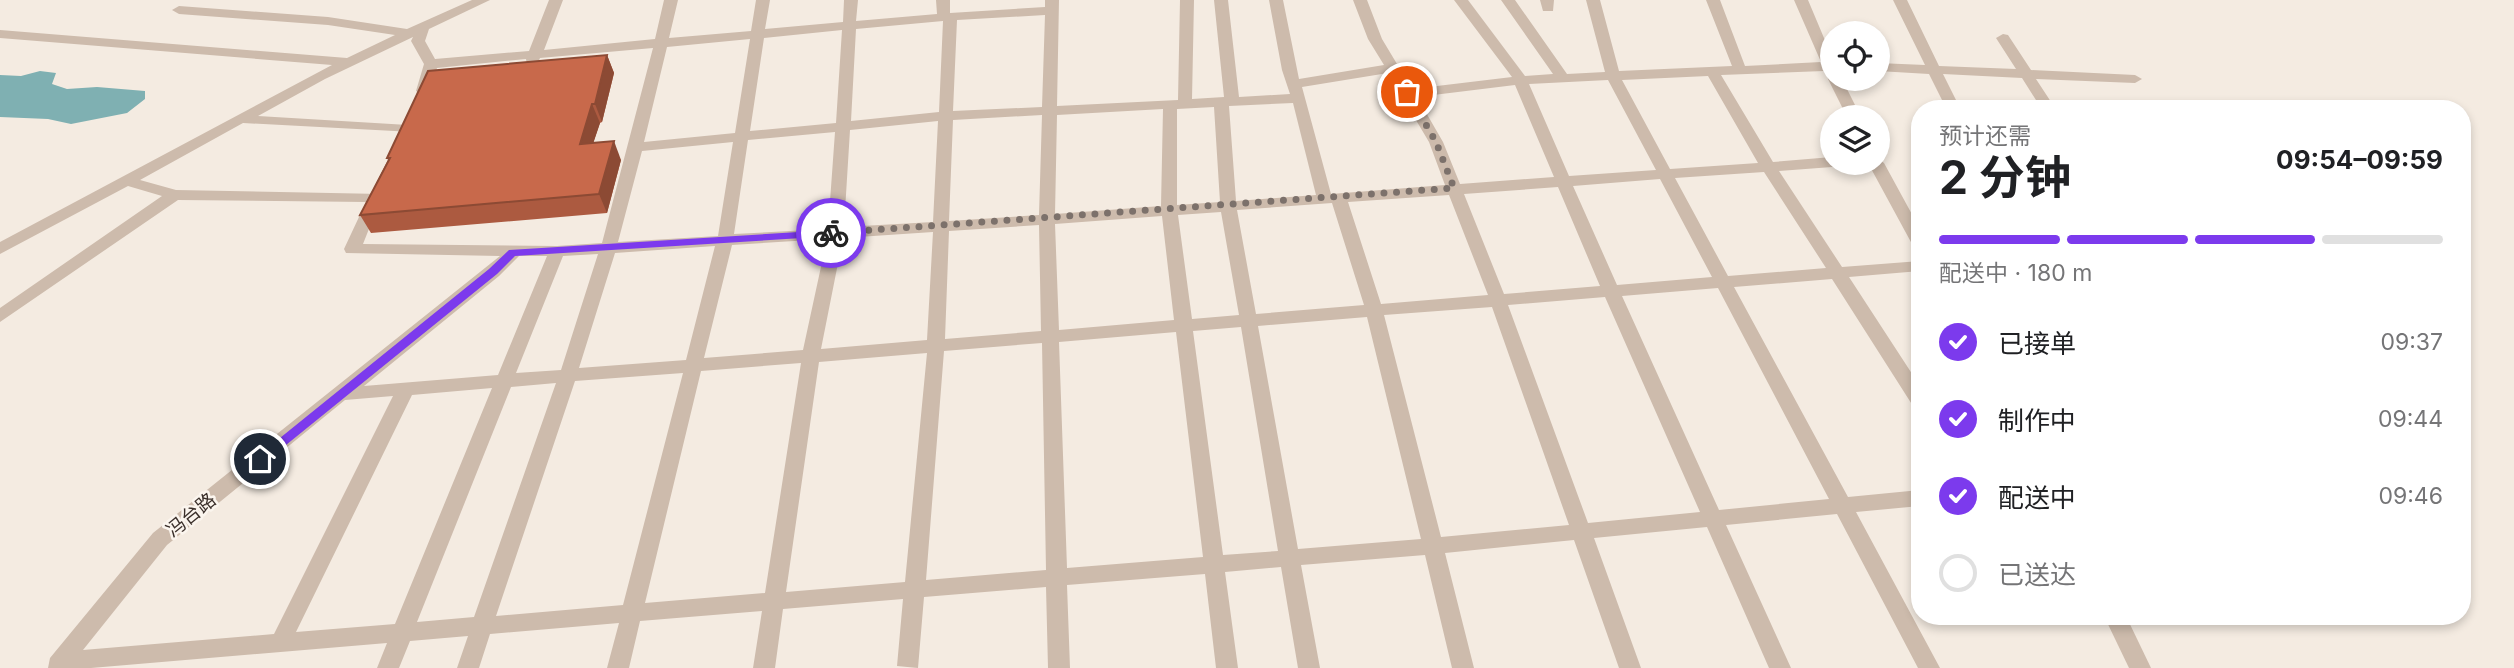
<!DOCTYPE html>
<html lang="zh">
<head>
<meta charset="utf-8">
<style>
	:root { --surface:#fff; --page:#f2f2f2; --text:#202124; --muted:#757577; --line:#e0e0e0; --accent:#7c3aed }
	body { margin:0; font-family:Inter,"Noto Sans SC",sans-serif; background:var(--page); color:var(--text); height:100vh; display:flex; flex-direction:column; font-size:26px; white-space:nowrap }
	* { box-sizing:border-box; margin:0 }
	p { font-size:23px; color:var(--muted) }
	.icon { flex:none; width:38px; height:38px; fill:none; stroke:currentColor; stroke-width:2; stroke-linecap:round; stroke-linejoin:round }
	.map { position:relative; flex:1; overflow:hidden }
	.details { position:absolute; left:1911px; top:100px; width:560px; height:525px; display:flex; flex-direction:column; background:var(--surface); border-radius:28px; box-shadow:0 4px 10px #0003 }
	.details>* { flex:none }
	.fabs { position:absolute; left:1820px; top:21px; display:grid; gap:14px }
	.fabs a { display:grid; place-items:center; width:70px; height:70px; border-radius:50%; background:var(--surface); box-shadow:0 4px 10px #0003; font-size:35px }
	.pin { position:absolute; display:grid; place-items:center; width:60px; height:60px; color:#fff; margin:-30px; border:4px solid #fff; border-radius:50%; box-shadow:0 2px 7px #0007 }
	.courier { position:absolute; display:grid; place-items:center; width:70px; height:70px; margin:-35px; border:5px solid #7c3aed; border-radius:50%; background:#fff; color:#222; box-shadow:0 2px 9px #0007 }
	.summary em { font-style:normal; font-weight:700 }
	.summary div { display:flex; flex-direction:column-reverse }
	.summary { display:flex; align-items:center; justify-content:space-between; height:119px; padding:0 28px }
	h1 { font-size:46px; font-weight:700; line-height:52px }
	.bar { display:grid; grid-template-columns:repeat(4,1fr); gap:10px 7px; align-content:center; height:84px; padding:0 28px }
	.bar i { height:9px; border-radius:5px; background:var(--line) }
	.bar .current { background:var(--accent) }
	.bar p { grid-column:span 4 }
	ol { padding:0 28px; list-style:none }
	li { display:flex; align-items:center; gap:21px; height:77px }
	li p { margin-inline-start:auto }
	li .icon { padding:7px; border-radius:50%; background:var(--accent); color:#fff; stroke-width:4 }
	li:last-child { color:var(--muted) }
	li i { width:38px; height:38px; border:4px solid var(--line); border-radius:50% }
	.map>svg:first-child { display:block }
	.water { fill:#7fb0b2 }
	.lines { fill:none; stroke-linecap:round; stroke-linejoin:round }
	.minor { fill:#cdbbac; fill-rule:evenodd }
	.wall { fill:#ac5a40 }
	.shaded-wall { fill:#8c4a34 }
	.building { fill:#c8694b; stroke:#8c4a34; stroke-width:2 }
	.route { fill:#7c3aed }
	.done { stroke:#7c716b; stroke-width:7; stroke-dasharray:0 12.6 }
	.labels { text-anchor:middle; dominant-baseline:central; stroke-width:5; stroke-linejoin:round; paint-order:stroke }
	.street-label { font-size:19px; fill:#3b302b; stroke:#fbf5ee }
</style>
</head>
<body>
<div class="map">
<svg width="2514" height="668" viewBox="0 0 2514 668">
	<rect width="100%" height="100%" fill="#f4ebe1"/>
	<!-- water -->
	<polygon class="water" points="40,71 56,73 52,84 67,89 97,87 145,91 145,99 127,113 71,124 48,119 0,117 0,75 21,76"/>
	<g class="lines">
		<!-- minor -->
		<g class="minor">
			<path d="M472,0h18l-61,29 -4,12 10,18 94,-8 20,-51h14l-19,50 111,-11 9,-39h14l-9,38 82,-7 5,-31h14l-5,29 78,-7 1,-22h14l-2,21 81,-7 -1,-14h14v13l95,-6v-7h14l-2,106 121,-6 2,-100h14l-2,99 32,-2 -10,-97h14l11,97 51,-3 -8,-24 -13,-70h14l16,79 85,-14 -16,-26 -15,-39h14l15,39 30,50 100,-12 -58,-77h14l57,76 28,-2 -52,-74h14l52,74 38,-2 -19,-72h14l19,71 113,-5 -26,-66h14l25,66 76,-4 -27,-62h14l24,57v22h10l19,38h-14l-19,-38 3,-3 -7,-5 -103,4 52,87 59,-5v6h7l-7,4 -53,4 63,96 78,-6v10l-71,6 71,109v22l-7,-2 -81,-127 -98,8 114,210 72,-7v16l-64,6 84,156h-22l-81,-154 -111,11 65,143h-22l-62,-141 -113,11 47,130h-22l-45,-128 -129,13 29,115h-22l-27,-113 -124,10 19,103h-22l-17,-101 -56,5 13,96h-22l-11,-94 -138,11 3,83h-22l-2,-81 -122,10 -6,71 -21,-2 6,-67 -120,10 -8,59h-22l9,-57 -122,10 -11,47h-22l12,-45 -129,11 -11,34h-22l11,-32 -58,5 -11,27h-22l10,-25 -296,25h-43l2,-10 103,-125 347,-277 -154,-3 -2,-4 22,-47 -188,-2 -178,122v-14l162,-112 -34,-10 -128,68v-12l332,-177 -332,-27v-8l347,28 48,-23 -67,-10 -149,-11 -7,-4 7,-4 149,11 79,12zM1045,15l-3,92 -89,4 4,-91zM943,21l-4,91 -88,9 5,-92zM842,30l-6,93 -86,8 14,-93zM413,37l-2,4 13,23 -8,27 7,4 7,-4 7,-23 89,-9 1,6h10l3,-7 113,-10 -51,195 -45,3 -194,-2 17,-43 4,-4 -2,-3 -206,-4 -36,-10 103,-57 170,9 2,-3 -7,-4 -150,-9 67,-37zM750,39l-15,94 -91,9 23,-95zM1388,73l41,69 16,43 -114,9 -29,-107zM1708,76l50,87 -88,6 -48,-89zM1608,80l48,90 -87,6 -40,-92zM1515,85l39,92 -94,7 -17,-42 -26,-45zM1293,103l23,92 -80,6 -7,-95zM1214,107l6,95 -43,3v-96zM1163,109l-2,97 -106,8 2,-99zM1042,115l-3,100 -90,6 4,-101zM938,121l-5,101 -89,5 6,-97zM835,132l-7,97 -94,5 14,-94zM733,142l-15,94 -100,6 24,-91zM1764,172l62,96 -98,8 -53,-98zM1660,179l52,98 -95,8 -44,-99zM1558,187l42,99 -96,8 -40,-100zM1449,195l39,100 -107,9 -33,-102zM1332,203l32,102 -108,9 -19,-104zM1221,212l18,103 -47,4 -14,-104zM1162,216l12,104 -115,10 -4,-106zM1039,225l2,106 -96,8 4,-108zM933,232l-6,108 -106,9 22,-111zM827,239l-24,111 -99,8 28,-113zM715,246l-29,114 -107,8 36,-115zM598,254l-37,116 -45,3 47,-117zM519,256h28l-49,119 -134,11 135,-110zM1718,288l111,211 -110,11 -97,-214zM1605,297l95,215 -112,11 -80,-218zM1492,307l77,218 -128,12 -57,-222zM1367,317l54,222 -123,10 -40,-223zM1241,327l37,224 -55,4 -30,-224zM1176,332l27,225 -136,11 -8,-226zM1042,343l4,227 -120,10 18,-229zM927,353l-22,229 -119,10 33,-230zM801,363l-36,230 -120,10 56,-232zM683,373l-60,232 -127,11 79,-235zM556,383l-82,234 -57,5 94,-235zM492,388l-97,236 -99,8 116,-237zM393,396l-119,238 -191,16 84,-105 178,-145z"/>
			<polygon points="1540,0 1554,0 1553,11 1543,11"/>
			<polygon points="1893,0 1907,0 1939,66 2016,69 1996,38 2003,34 2008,35 2031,70 2135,75 2142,79 2135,83 2036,79 2055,108 2041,108 2022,78 1943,74 1960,108 1946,108 1929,74 1878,71 1878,63 1925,65"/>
			<polygon points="1878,159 1884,163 1920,229 1920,249 1912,244 1868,163 1878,163"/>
			<polygon points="2104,616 2126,616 2151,668 2129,668"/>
		</g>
	</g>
	<!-- wall -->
	<polygon class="wall" points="607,55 614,73 602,122 600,123 593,143 621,160 607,213 371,233 360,215 388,160 387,158"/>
	<!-- shaded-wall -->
	<g class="shaded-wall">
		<polygon points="607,55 614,73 602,122 595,104"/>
		<polygon points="592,104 600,123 587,162 580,144"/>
		<polygon points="614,141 621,160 607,213 599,194"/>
	</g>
	<!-- building -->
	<polygon class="building" points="607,55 595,104 592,104 580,144 614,141 599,194 360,215 390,158 387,158 428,71"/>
	<!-- route -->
	<polygon class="route" points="831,230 834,231 834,236 515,256 497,274 265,462 260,463 254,459 489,269 509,250"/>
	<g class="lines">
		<!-- done -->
		<polyline class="done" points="831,233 1454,188 1436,142 1407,92"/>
	</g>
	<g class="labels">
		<!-- street labels -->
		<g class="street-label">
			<text transform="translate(191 515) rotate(-39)">冯台路</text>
		</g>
	</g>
</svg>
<div class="fabs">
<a><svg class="icon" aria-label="locate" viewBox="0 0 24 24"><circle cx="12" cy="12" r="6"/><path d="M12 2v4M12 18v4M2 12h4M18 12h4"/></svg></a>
<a><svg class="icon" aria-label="layers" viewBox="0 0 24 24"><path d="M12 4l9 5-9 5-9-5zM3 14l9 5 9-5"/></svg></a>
</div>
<div class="pin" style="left:1407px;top:92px;background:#ea580c"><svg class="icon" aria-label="bag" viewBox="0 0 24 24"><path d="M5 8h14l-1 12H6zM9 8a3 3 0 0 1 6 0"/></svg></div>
<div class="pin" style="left:260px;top:459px;background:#1f2937"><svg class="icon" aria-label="home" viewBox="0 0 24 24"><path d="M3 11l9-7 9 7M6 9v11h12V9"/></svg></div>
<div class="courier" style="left:831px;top:233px"><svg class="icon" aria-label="bike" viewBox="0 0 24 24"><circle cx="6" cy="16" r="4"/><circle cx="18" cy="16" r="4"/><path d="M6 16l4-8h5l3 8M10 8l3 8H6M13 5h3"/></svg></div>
<section class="details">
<div class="summary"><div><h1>2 分钟</h1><p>预计还需</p></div><em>09:54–09:59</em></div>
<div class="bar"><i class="current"></i><i class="current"></i><i class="current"></i><i></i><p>配送中 · 180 m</p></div>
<ol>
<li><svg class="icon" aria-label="check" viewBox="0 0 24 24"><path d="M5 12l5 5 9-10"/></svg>已接单<p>09:37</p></li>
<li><svg class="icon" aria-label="check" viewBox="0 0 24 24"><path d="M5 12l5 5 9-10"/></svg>制作中<p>09:44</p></li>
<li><svg class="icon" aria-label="check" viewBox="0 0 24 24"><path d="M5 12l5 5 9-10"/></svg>配送中<p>09:46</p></li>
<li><i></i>已送达</li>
</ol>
</section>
</div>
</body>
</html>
